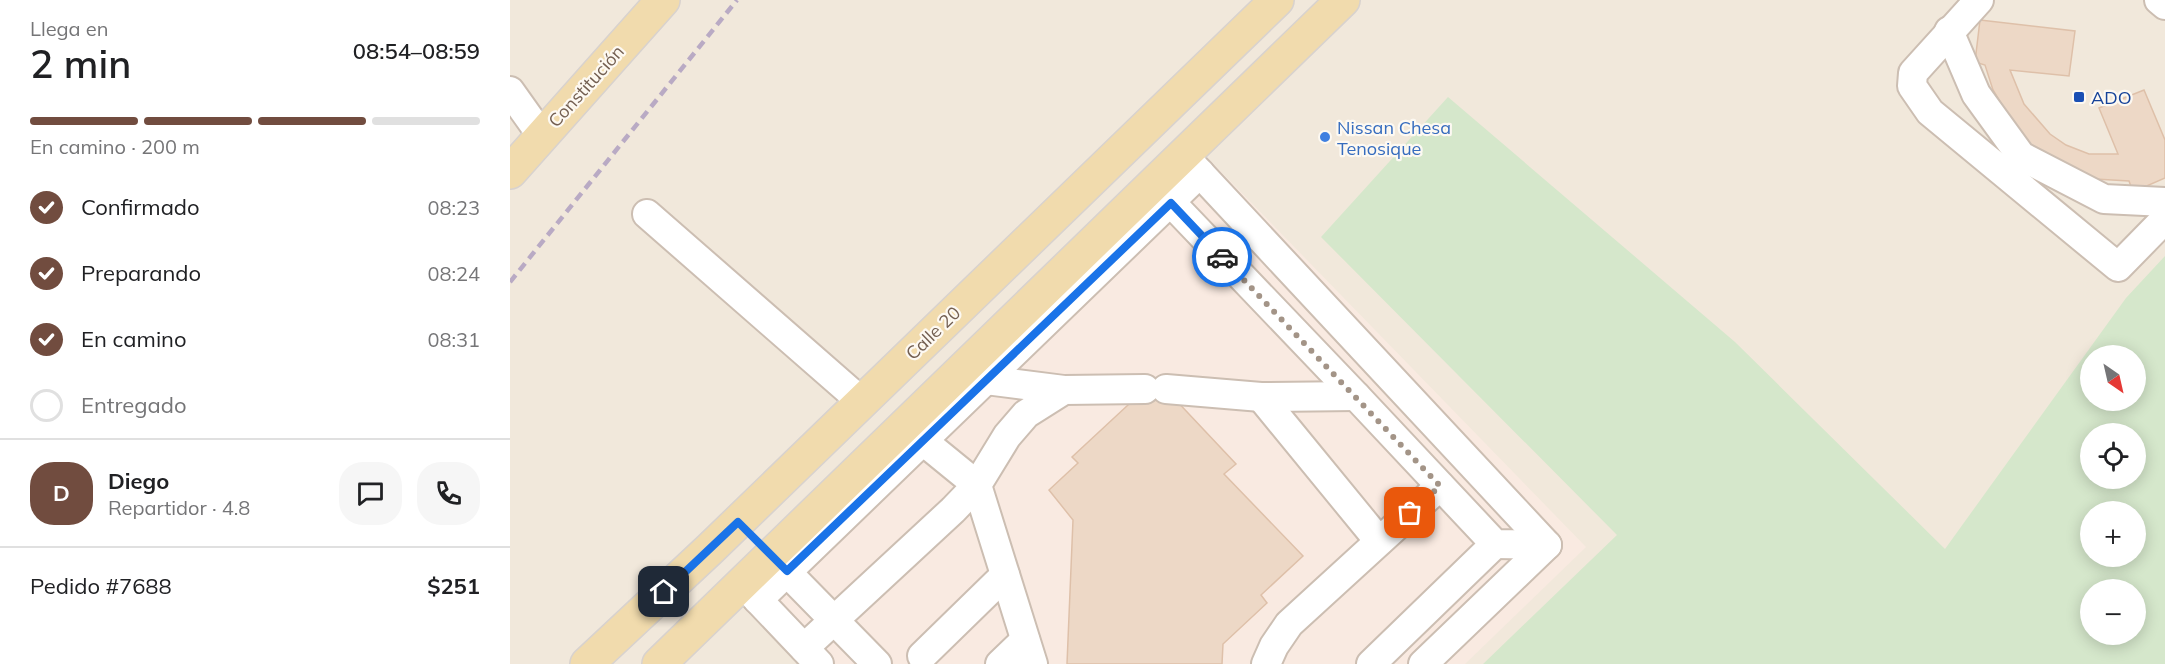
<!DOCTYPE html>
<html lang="es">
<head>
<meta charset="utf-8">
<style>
	:root { --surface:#fff; --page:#f6f6f6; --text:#202124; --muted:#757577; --line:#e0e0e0; --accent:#714c3f }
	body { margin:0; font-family:Mulish,sans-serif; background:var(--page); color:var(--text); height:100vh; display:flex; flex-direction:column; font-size:22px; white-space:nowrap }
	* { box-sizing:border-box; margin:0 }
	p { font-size:20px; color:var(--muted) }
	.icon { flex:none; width:33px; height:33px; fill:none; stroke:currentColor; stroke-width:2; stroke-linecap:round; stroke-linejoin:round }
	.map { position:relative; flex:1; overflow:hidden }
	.drawer { display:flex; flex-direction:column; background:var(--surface); width:510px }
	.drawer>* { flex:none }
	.needle { width:39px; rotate:146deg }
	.fabs { position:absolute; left:1570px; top:345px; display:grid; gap:12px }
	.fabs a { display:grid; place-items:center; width:66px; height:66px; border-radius:50%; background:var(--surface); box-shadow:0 3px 15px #0003; font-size:30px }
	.pin { position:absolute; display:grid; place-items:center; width:51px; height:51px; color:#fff; margin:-26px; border-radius:12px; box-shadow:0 3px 9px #0006 }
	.courier { position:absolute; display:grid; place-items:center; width:60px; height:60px; margin:-30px; border:4px solid #1a73e8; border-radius:50%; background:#fff; color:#222; box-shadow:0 2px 8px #0007 }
	.overview em { font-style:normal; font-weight:600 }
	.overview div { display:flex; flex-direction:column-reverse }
	.overview { display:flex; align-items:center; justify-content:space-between; height:102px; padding:0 30px }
	h1 { font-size:39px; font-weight:600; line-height:45px }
	.bar { display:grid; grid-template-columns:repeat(4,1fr); gap:9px 6px; align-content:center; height:72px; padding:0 30px }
	.bar i { height:8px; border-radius:4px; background:var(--line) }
	.bar .current { background:var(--accent) }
	.bar p { grid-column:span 4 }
	.line { display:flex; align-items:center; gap:15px; padding:0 30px; border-top:2px solid var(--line) }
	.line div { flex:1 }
	.round { display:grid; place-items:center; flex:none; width:63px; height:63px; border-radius:24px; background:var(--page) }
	ol { padding:0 30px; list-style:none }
	li { display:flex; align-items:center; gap:18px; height:66px }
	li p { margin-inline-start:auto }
	li .icon { padding:6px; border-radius:50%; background:var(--accent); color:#fff; stroke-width:4 }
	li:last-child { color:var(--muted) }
	li i { width:33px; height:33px; border:3px solid var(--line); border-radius:50% }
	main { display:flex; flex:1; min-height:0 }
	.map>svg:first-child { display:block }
	.residential { fill:#f1e8db; fill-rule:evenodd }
	.commercial { fill:#f9eae1 }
	.green { fill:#d5e7cb; fill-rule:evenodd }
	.building { fill:#edd8c6; stroke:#dec0a9; stroke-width:1.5 }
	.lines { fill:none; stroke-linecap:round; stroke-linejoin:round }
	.minor-casing { stroke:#ccbeb2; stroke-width:32 }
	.major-casing { stroke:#d8d2ce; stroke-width:36 }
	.minor { stroke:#fff; stroke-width:28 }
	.major { stroke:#f1dbad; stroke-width:33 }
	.rail { stroke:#b9aac4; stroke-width:4.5; stroke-dasharray:9 6; stroke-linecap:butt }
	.done { stroke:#a39487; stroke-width:6; stroke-dasharray:0 10.8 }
	.route { stroke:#1a73e8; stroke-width:8 }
	.transit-dot { fill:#1a4fb4; stroke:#fdf9f2; stroke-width:2 }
	.shop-dot { fill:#3f7fe0; stroke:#fdf9f2; stroke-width:2 }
	.labels { text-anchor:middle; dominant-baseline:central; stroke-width:4.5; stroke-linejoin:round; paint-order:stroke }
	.street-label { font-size:18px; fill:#735f51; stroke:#fdf9f2 }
	.transit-label { font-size:18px; fill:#164399; stroke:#fdf9f2; text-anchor:start }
	.shop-label { font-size:18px; fill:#366cbe; stroke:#fdf9f2; text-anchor:start }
</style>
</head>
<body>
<main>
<section class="drawer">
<div class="overview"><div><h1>2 min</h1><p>Llega en</p></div><em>08:54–08:59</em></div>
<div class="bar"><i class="current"></i><i class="current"></i><i class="current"></i><i></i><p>En camino · 200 m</p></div>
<ol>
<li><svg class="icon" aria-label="check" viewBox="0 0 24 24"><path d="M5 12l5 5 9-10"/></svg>Confirmado<p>08:23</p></li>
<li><svg class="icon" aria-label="check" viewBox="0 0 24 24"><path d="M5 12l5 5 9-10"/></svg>Preparando<p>08:24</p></li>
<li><svg class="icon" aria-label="check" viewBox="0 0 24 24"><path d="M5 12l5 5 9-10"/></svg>En camino<p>08:31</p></li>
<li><i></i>Entregado</li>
</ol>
<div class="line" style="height:108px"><b class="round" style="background:var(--accent);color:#fff">D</b><div><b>Diego</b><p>Repartidor · 4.8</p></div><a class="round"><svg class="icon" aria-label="chat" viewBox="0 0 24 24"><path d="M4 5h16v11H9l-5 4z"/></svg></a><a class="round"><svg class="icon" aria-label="phone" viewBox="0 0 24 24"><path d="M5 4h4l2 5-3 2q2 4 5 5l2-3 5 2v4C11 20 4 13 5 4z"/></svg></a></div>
<div class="line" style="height:78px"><div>Pedido #7688</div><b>$251</b></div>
</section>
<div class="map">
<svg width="1655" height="664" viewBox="0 0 1655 664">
	<rect width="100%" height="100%" fill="#fbf6ec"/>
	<!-- residential -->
	<path class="residential" d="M0,0h1655v664h-1655zM1581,356h45v44h-45zM1581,434h45v44h-45zM1581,512h45v44h-45zM1581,590h45v44h-45z"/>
	<!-- commercial -->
	<polygon class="commercial" points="688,148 1076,547 955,664 290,664 224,596"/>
	<!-- green -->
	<path class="green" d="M938,97l287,245 210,207 181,-251 39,-42v408h-682l134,-129 -296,-298zM1581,356h45v44h-45zM1581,434h45v44h-45zM1581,512h45v44h-45zM1581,590h45v44h-45z"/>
	<!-- building -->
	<g class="building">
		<polygon points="1470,20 1565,31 1559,76 1500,70 1514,104 1540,134 1556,145 1579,154 1608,154 1589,108 1634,90 1655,140 1655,178 1623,192 1619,181 1585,179 1525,149 1509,132 1497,113 1483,90 1475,65 1465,62"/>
		<polygon points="646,379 726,464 714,474 793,556 751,595 757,603 713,644 712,664 557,664 563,520 539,490 568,463 562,457"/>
	</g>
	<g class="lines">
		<defs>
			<g id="minor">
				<polyline points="1469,0 1403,73 1402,86 1420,112 1608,267 1655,219"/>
				<polyline points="1649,0 1655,5"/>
				<polyline points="1439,31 1466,94 1511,156 1594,199 1655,202"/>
				<polyline points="0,91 32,136"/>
				<polyline points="673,155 1037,545 913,664"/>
				<polyline points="649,190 846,396 985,544 1037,545"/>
				<polyline points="137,214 352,402"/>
				<polyline points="476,380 554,390"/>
				<polyline points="656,389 751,397 846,396"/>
				<polyline points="751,397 869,541"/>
				<polyline points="264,559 367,664"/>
				<polyline points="234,585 309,664"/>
				<polyline points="248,600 690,173"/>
				<polyline points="294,648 443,510 467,485 413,441"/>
				<polyline points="412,656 495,575"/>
				<polyline points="490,664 515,640"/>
				<polyline points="523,664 467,485 497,436 516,414 554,390 635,389"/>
				<polyline points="756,664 764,646 779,624 930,486"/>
				<polyline points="861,664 985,544"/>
			</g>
			<g id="major">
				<polyline points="0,172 153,0"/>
				<polyline points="77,664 200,549 767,0"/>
				<polyline points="149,664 833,0"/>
			</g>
		</defs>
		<!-- minor casing -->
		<use href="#minor" class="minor-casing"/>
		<!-- major casing -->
		<use href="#major" class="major-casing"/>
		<!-- minor -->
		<use href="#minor" class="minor"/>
		<!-- major -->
		<use href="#major" class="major"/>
		<!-- rail -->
		<polyline class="rail" points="0,282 227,0"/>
	</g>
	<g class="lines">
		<!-- done -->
		<polyline class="done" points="712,257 930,486 900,513"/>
		<!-- route -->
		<polyline class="route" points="154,592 228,522 277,571 661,203 712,257"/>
	</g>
	<!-- markers -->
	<rect class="transit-dot" x="1563" y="91" width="12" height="12" rx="3"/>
	<circle class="shop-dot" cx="815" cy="137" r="6"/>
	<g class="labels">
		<!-- street labels -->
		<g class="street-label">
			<text transform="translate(76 86) rotate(-48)">Constitución</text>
			<text transform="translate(423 333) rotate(-44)">Calle 20</text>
		</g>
		<!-- transit labels -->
		<g class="transit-label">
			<text x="1581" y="97">ADO</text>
		</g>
		<!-- shop labels -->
		<g class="shop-label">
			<text x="827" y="127">Nissan Chesa<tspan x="827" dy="21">Tenosique</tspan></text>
		</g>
	</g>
</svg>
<div class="fabs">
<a><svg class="needle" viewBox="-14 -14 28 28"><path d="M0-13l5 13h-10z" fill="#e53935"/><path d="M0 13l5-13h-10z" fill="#757577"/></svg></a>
<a><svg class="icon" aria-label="locate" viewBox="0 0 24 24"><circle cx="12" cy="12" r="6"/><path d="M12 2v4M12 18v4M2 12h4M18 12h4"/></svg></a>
<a>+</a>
<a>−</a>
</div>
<div class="pin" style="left:900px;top:513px;background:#ea580c"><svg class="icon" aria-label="bag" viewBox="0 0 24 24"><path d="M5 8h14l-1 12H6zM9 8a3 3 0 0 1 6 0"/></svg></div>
<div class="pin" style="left:154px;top:592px;background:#1f2937"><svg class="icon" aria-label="home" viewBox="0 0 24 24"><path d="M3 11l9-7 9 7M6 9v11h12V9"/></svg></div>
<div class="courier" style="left:712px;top:257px"><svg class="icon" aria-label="car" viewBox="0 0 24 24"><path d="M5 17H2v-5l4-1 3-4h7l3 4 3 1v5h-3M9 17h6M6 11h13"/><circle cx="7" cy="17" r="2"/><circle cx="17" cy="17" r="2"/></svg></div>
</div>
</main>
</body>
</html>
